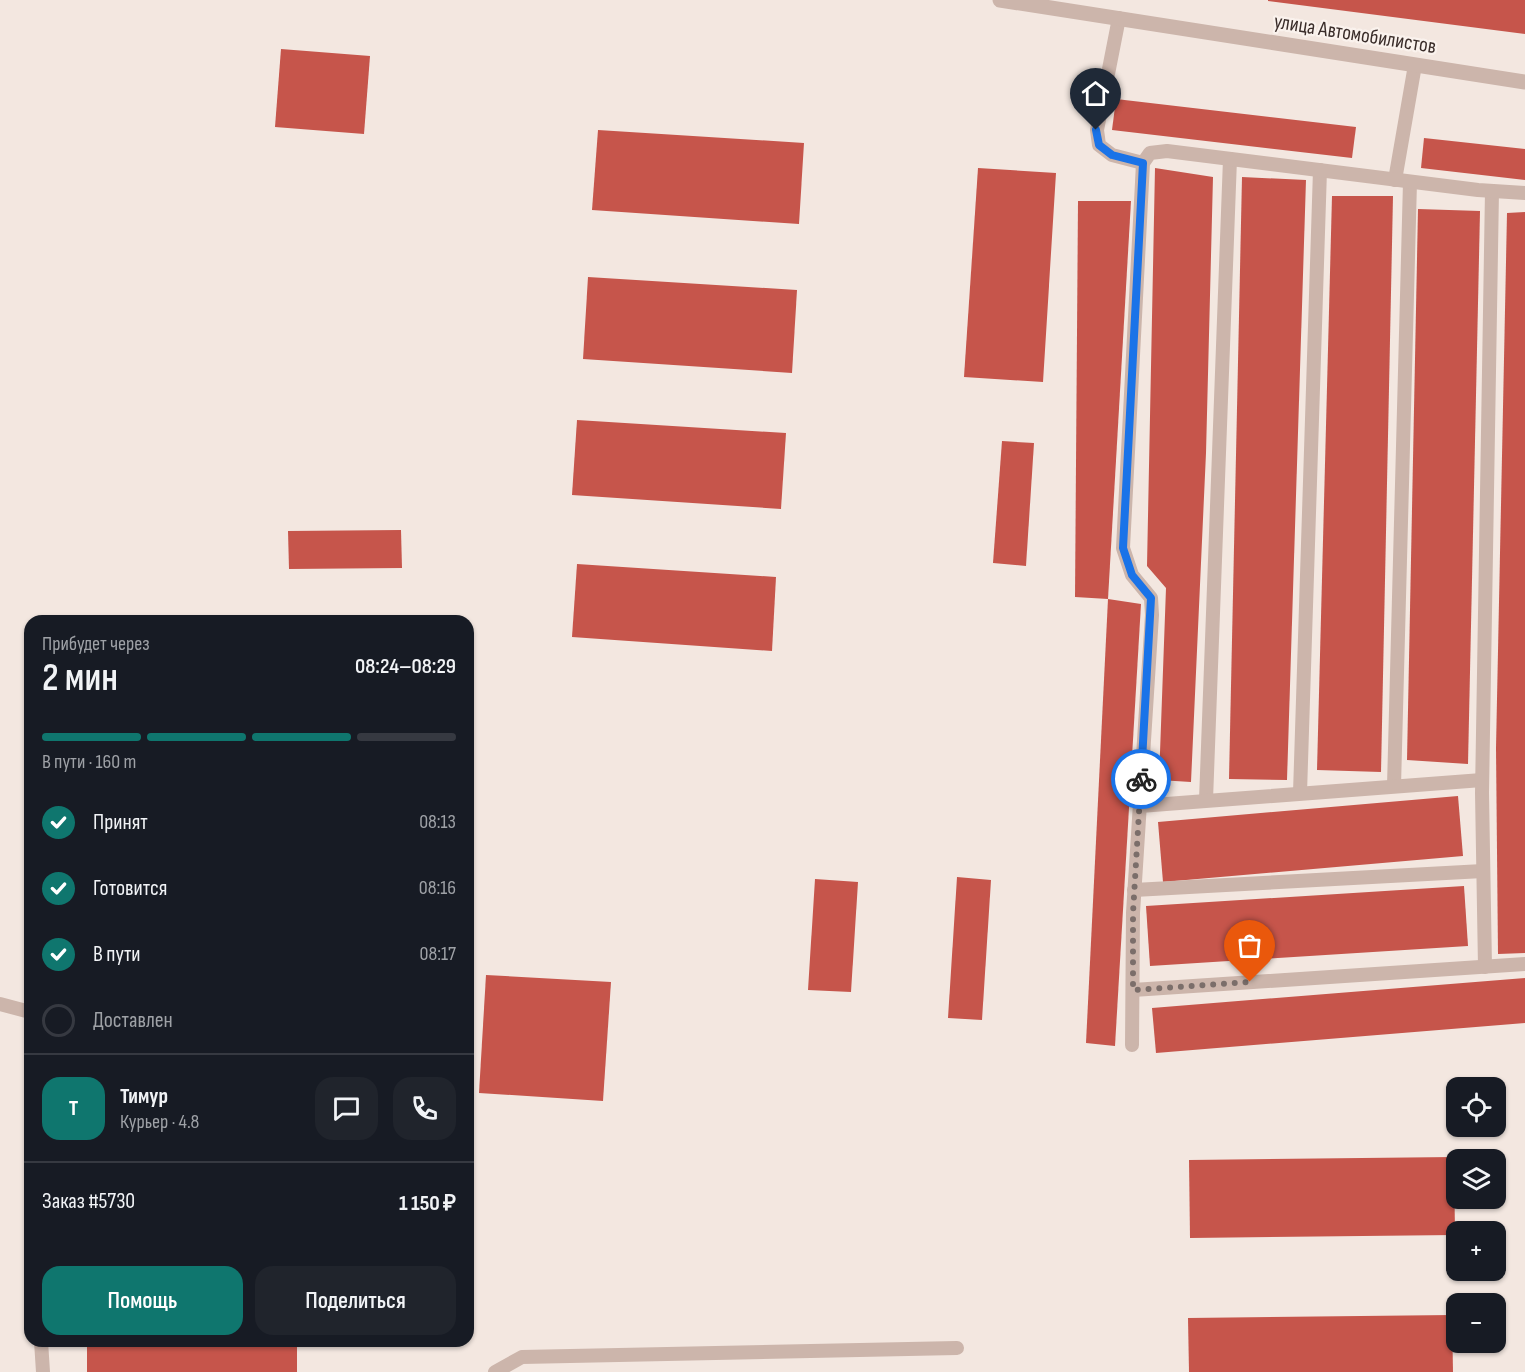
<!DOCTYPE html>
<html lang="ru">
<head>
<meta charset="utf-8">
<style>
	:root { --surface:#171b24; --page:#20242c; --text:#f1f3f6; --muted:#9ea1a6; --line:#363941; --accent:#0f766e }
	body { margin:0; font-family:"Sofia Sans Condensed",sans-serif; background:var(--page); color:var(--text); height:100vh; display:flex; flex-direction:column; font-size:22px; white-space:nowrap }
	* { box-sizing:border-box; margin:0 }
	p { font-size:20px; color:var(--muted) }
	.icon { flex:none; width:33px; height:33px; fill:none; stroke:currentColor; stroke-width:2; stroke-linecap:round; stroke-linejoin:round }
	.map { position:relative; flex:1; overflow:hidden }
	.sheet { position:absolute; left:24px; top:615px; width:450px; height:732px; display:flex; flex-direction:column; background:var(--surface); border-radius:18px; box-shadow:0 2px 4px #0004 }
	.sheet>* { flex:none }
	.fabs { position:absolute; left:1446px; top:1077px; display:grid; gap:12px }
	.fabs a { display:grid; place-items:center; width:60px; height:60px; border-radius:12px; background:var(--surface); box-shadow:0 2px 4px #0004; font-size:30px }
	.pin { position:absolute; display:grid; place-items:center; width:51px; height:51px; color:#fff; margin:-62px -26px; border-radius:50% 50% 50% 0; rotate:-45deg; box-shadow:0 0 6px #0007 }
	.pin .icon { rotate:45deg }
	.courier { position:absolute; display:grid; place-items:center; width:60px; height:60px; margin:-30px; border:4px solid #1a73e8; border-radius:50%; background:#fff; color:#222; box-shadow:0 2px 8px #0007 }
	.summary em { font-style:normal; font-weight:600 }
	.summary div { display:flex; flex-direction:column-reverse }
	.summary { display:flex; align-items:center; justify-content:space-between; height:102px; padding:0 18px }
	h1 { font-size:39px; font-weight:600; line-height:45px }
	.bar { display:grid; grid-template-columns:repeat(4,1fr); gap:9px 6px; align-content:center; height:72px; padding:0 18px }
	.bar i { height:8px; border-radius:4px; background:var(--line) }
	.bar .selected { background:var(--accent) }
	.bar p { grid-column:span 4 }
	.line { display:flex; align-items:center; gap:15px; padding:0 18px; border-top:2px solid var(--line) }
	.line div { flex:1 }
	.round { display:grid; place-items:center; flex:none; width:63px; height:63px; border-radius:18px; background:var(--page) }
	ol { padding:0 18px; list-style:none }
	li { display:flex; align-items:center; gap:18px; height:66px }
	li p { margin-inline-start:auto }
	li .icon { padding:6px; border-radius:50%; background:var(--accent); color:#fff; stroke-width:4 }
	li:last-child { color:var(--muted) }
	li i { width:33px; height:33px; border:3px solid var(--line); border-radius:50% }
	.action { display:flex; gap:12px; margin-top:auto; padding:12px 18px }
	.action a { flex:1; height:69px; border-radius:18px; background:var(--accent); color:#fff; font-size:24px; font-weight:600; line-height:69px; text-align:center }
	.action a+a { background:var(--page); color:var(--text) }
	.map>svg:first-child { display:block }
	.building { fill:#c6554b }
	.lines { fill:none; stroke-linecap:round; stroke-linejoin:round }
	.service { stroke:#ccb5ab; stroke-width:14 }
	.minor { stroke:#ccb5ab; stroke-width:15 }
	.done { stroke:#7b6e6a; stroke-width:6; stroke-dasharray:0 10.8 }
	.route { stroke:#1a73e8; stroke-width:8 }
	.labels { text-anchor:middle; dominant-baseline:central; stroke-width:4.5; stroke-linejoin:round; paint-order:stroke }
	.street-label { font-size:21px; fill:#3a2d2a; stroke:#faf2ed }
</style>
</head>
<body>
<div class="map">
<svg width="1525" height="1372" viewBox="0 0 1525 1372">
	<rect width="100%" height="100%" fill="#f3e7e0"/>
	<!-- building -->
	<g class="building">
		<polygon points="1268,0 1525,0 1525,34 1268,1"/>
		<polygon points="281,49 370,56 364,134 275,127"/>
		<polygon points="1116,99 1356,127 1352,158 1112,130"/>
		<polygon points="598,130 804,143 799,224 592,210"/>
		<polygon points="1424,138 1525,149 1525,180 1421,168"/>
		<polygon points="978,168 1056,173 1043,382 964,377"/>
		<polygon points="1155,168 1213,177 1206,453 1191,782 1159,780 1166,588 1147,566"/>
		<polygon points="1242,177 1306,180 1287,780 1229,779"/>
		<polygon points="1332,196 1393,196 1381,772 1317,770"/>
		<polygon points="1078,201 1131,201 1108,599 1075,597"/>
		<polygon points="1418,209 1480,211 1468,764 1407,760"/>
		<polygon points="1525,212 1525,953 1498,954 1496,748 1507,213"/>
		<polygon points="588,277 797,290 792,373 583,359"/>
		<polygon points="577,420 786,433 781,509 572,495"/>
		<polygon points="1002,441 1034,443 1026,566 993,563"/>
		<polygon points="401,530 402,568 289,569 288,531"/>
		<polygon points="577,564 776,577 772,651 572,637"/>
		<polygon points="1108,599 1141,604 1115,1046 1086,1043"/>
		<polygon points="1458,796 1463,856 1163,882 1158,822"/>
		<polygon points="957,877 991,880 982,1020 948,1018"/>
		<polygon points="815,879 858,882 851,992 808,990"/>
		<polygon points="1464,886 1468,946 1150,966 1146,906"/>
		<polygon points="486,975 611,982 603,1101 479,1093"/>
		<polygon points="1525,978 1525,1023 1156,1053 1152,1008"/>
		<polygon points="1454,1157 1455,1235 1190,1238 1189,1160"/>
		<polygon points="1452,1315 1453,1372 1189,1372 1188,1318"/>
		<rect x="87" y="1341" width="210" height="31"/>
	</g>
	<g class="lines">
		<!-- service -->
		<g class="service">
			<polyline points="1119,18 1097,130 1099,145 1112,155 1143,163"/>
			<polyline points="1395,180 1415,65"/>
			<polyline points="1394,786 1410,182"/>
			<polyline points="1300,793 1320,170"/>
			<polyline points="1206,800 1230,159"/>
			<polyline points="1140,806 1482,780"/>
			<polyline points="1134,890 1483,871"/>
			<polyline points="1485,967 1482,793 1492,191"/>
			<polyline points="1133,990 1525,964"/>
			<polyline points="0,1004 30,1012"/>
			<polyline points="1132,1045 1133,913 1152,615 1151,598 1132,575 1123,548 1143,163 1150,153 1167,151 1478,190 1525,193"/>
			<polyline points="41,1341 43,1372"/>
			<polyline points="495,1372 522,1357 957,1348"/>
		</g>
		<!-- minor -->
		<polyline class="minor" points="1000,0 1525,82"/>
	</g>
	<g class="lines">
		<!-- done -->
		<polyline class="done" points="1141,779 1133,913 1133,990 1250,982"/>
		<!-- route -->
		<polyline class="route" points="1096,130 1099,145 1112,155 1143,163 1123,548 1132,575 1151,598 1141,779"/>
	</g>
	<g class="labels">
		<!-- street labels -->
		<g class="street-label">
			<text transform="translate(1355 34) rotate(9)">улица Автомобилистов</text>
		</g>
	</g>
</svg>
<div class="fabs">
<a><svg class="icon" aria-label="locate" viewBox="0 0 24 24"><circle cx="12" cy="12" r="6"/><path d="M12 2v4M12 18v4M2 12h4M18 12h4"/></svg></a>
<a><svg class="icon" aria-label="layers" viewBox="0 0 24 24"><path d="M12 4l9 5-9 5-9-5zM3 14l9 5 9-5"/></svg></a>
<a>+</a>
<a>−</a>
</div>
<div class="pin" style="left:1250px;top:982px;background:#ea580c"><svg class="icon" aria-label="bag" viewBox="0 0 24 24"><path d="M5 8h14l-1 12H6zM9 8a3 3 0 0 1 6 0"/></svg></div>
<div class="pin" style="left:1096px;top:130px;background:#1f2937"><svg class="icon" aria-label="home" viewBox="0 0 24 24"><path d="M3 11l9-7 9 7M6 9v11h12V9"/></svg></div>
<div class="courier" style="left:1141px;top:779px"><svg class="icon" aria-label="bike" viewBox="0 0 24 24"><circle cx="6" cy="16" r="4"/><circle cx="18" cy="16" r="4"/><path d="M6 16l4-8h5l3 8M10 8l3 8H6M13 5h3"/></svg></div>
<section class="sheet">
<div class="summary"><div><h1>2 мин</h1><p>Прибудет через</p></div><em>08:24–08:29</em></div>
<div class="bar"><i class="selected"></i><i class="selected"></i><i class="selected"></i><i></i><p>В пути · 160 m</p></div>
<ol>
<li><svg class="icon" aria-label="check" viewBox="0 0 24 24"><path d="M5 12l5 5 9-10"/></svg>Принят<p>08:13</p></li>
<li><svg class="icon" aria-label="check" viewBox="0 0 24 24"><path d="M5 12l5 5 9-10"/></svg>Готовится<p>08:16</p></li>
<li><svg class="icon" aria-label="check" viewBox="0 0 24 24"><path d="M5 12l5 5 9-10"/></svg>В пути<p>08:17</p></li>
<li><i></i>Доставлен</li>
</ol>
<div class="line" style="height:108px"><b class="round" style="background:var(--accent);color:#fff">Т</b><div><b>Тимур</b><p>Курьер · 4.8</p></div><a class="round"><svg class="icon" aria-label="chat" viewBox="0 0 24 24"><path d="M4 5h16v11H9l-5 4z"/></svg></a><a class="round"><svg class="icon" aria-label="phone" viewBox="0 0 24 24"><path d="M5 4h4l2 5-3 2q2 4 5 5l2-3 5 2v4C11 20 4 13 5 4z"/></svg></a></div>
<div class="line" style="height:78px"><div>Заказ #5730</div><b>1 150 ₽</b></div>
<div class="action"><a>Помощь</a><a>Поделиться</a></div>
</section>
</div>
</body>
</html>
